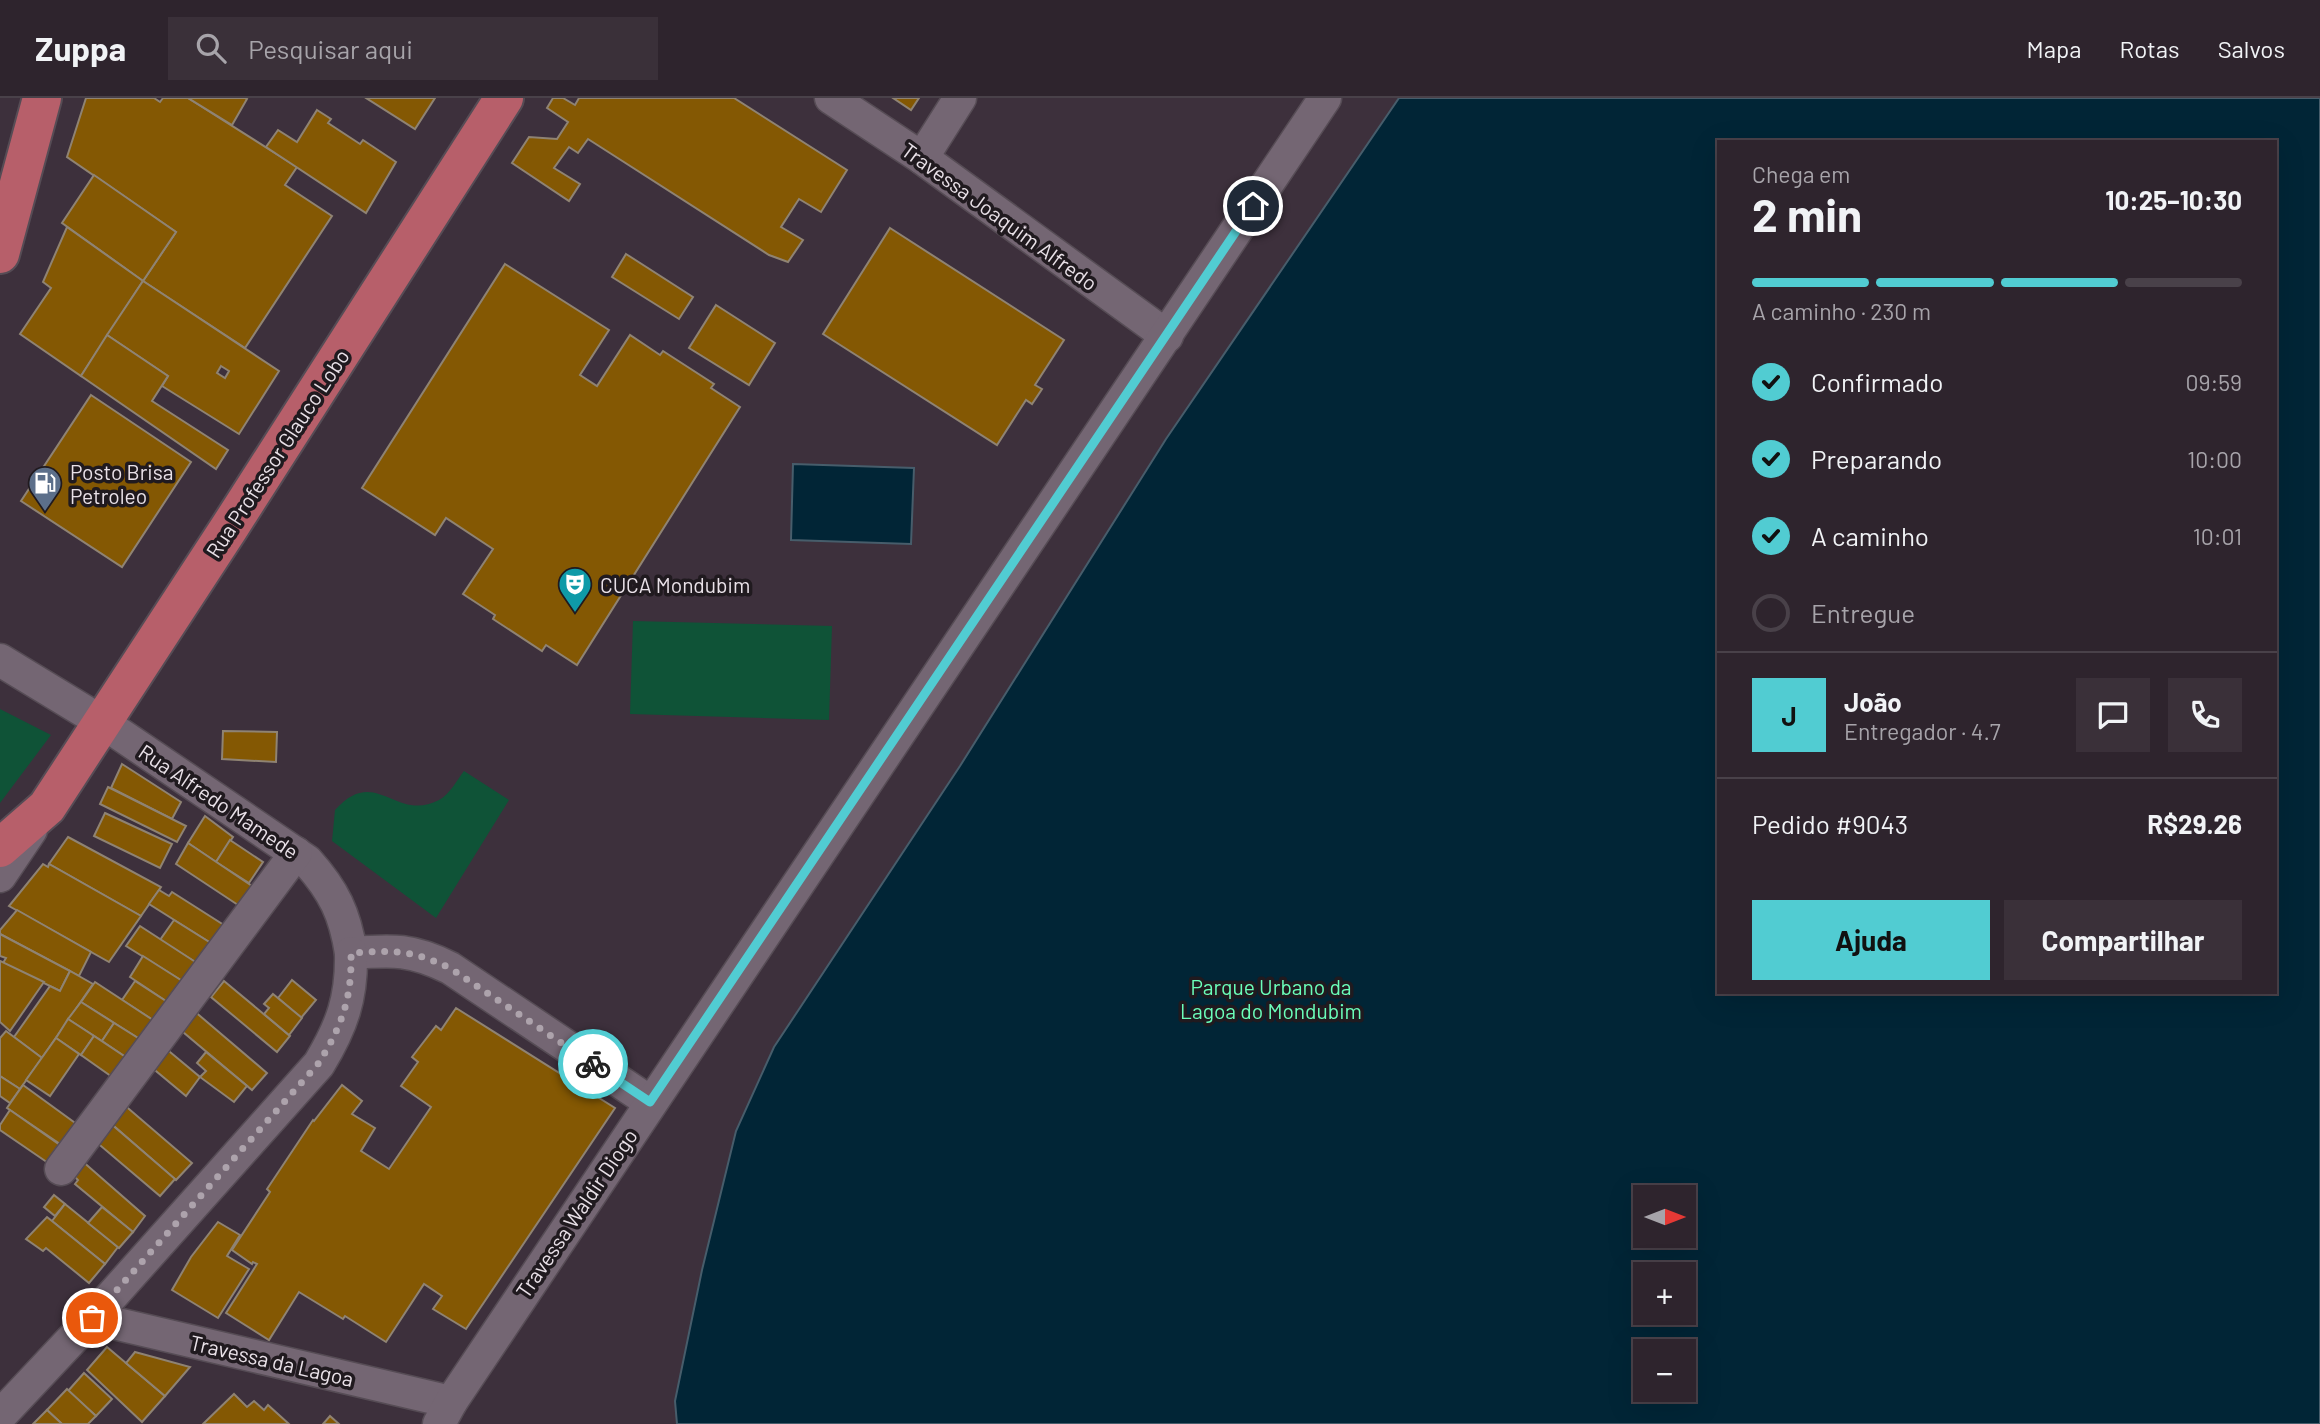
<!DOCTYPE html>
<html lang="pt">
<head>
<meta charset="utf-8">
<style>
	:root { --surface:#2e242d; --page:#3a3039; --text:#f1f3f6; --muted:#a7a4aa; --line:#494149; --accent:#51ccd2 }
	body { margin:0; font-family:Barlow,sans-serif; background:var(--page); color:var(--text); height:100vh; display:flex; flex-direction:column; font-size:26px; white-space:nowrap }
	* { box-sizing:border-box; margin:0 }
	p { font-size:23px; color:var(--muted) }
	.icon { flex:none; width:38px; height:38px; fill:none; stroke:currentColor; stroke-width:2; stroke-linecap:round; stroke-linejoin:round }
	.map { position:relative; flex:1; overflow:hidden }
	.side { position:absolute; left:1717px; top:42px; width:560px; height:854px; display:flex; flex-direction:column; background:var(--surface); border-radius:0px; box-shadow:0 7px 28px #0002,0 0 0 2px var(--line) }
	.side>* { flex:none }
	.needle { width:46px; rotate:90deg }
	.buttons { position:absolute; left:1633px; top:1087px; display:grid; gap:14px }
	.buttons a { display:grid; place-items:center; width:63px; height:63px; border-radius:0px; background:var(--surface); box-shadow:0 7px 28px #0002,0 0 0 2px var(--line); font-size:35px }
	.pin { position:absolute; display:grid; place-items:center; width:60px; height:60px; color:#fff; margin:-30px; border:4px solid #fff; border-radius:50%; box-shadow:0 2px 7px #0007 }
	.courier { position:absolute; display:grid; place-items:center; width:70px; height:70px; margin:-35px; border:5px solid #51ccd2; border-radius:50%; background:#fff; color:#222; box-shadow:0 2px 9px #0007 }
	.head em { font-style:normal; font-weight:700 }
	.head div { display:flex; flex-direction:column-reverse }
	.head { display:flex; align-items:center; justify-content:space-between; height:119px; padding:0 35px }
	h1 { font-size:46px; font-weight:700; line-height:52px }
	.bar { display:grid; grid-template-columns:repeat(4,1fr); gap:10px 7px; align-content:center; height:84px; padding:0 35px }
	.bar i { height:9px; border-radius:5px; background:var(--line) }
	.bar .active { background:var(--accent) }
	.bar p { grid-column:span 4 }
	.line { display:flex; align-items:center; gap:18px; padding:0 35px; border-top:2px solid var(--line) }
	.line div { flex:1 }
	.round { display:grid; place-items:center; flex:none; width:74px; height:74px; border-radius:0px; background:var(--page) }
	ol { padding:0 35px; list-style:none }
	li { display:flex; align-items:center; gap:21px; height:77px }
	li p { margin-inline-start:auto }
	li .icon { padding:7px; border-radius:50%; background:var(--accent); color:#111; stroke-width:4 }
	li:last-child { color:var(--muted) }
	li i { width:38px; height:38px; border:4px solid var(--line); border-radius:50% }
	.cta { display:flex; gap:14px; margin-top:auto; padding:14px 35px }
	.cta a { flex:1; height:80px; border-radius:0px; background:var(--accent); color:#111; font-size:28px; font-weight:700; line-height:80px; text-align:center }
	.cta a+a { background:var(--page); color:var(--text) }
	header { display:flex; align-items:center; gap:42px; box-sizing:border-box; height:98px; padding:0 35px; background:var(--surface); border-bottom:2px solid var(--line) }
	header strong { font-size:33px }
	nav { display:flex; gap:38px; margin-inline-start:auto; font-size:24px }
	.search { width:490px; height:63px; background:var(--page); display:flex; align-items:center; gap:18px; box-sizing:border-box; padding:0 24px; border-radius:0px; color:var(--muted); font-size:26px }
	.map>svg:first-child { display:block }
	.green { fill:#0f5337 }
	.water { fill:#012536; stroke:#475d6b; stroke-width:2; fill-rule:evenodd }
	.building { fill:#845803; stroke:#8f8373; stroke-width:2; fill-rule:evenodd }
	.lines { fill:none; stroke-linecap:round; stroke-linejoin:round }
	.street-casing { stroke:#564c55; stroke-width:35 }
	.primary-casing { stroke:#564c55; stroke-width:42 }
	.street { stroke:#746673; stroke-width:32 }
	.primary { stroke:#b75f6a; stroke-width:38 }
	.done { stroke:#ada3ac; stroke-width:7; stroke-dasharray:0 12.6 }
	.route { stroke:#51ccd2; stroke-width:9 }
	.labels { text-anchor:middle; dominant-baseline:central; stroke-width:7; stroke-linejoin:round; paint-order:stroke }
	.street-label { font-size:21px; fill:#e9e1e8; stroke:#201a1f }
	.poi-label { font-size:21px; fill:#e9e1e8; stroke:#201a1f; text-anchor:start }
	.park-label { font-size:21px; fill:#6bfeba; stroke:#201a1f }
</style>
</head>
<body>
<header>
<strong>Zuppa</strong>
<div class="search"><svg class="icon" aria-label="search" viewBox="0 0 24 24"><circle cx="10" cy="10" r="6"/><path d="M15 15l6 6"/></svg>Pesquisar aqui</div>
<nav><a>Mapa</a><a>Rotas</a><a>Salvos</a></nav>
</header>
<div class="map">
<svg width="2320" height="1326" viewBox="0 0 2320 1326">
	<rect width="100%" height="100%" fill="#3d303c"/>
	<!-- green -->
	<g class="green">
		<polygon points="633,523 832,528 829,622 630,616"/>
		<polygon points="0,611 51,637 0,705"/>
		<path d="M464,673l45,29 -73,118 -104,-77 3,-31c41,-46 60,13 104,-10 11,-6 18,-20 25,-29z"/>
	</g>
	<!-- water -->
	<g class="water">
		<path d="M1399,0h921v1326h-1643l-2,-23 27,-131 34,-139 38,-84 186,-281 206,-327zM1718,44h557v850h-557zM1645,1099h39v39h-39zM1645,1176h39v38h-39zM1645,1253h39v39h-39z"/>
		<polygon points="793,366 914,370 911,446 791,442"/>
	</g>
	<!-- building -->
	<g class="building">
		<polygon points="86,0 154,0 160,4 163,0 188,0 297,69 285,87 332,118 245,250 143,183 176,134 67,59"/>
		<polygon points="188,0 245,0 247,1 232,27"/>
		<polygon points="366,0 435,0 415,31"/>
		<polygon points="553,0 563,0 575,7 579,0 734,0 847,72 821,114 799,101 781,129 803,142 788,164 769,157 588,41 578,55 569,49 554,70 580,86 569,103 512,65 529,39 557,41 568,24 547,10"/>
		<polygon points="893,0 919,0 911,12"/>
		<polygon points="317,12 331,21 328,25 360,46 363,42 396,64 366,115 266,49 278,32 297,44"/>
		<polygon points="94,77 176,134 143,183 62,125"/>
		<polygon points="67,129 143,183 81,278 20,236 51,190 43,184"/>
		<polygon points="890,130 1064,242 1035,287 1042,291 1032,306 1026,302 997,347 823,236"/>
		<polygon points="626,156 693,199 679,221 612,179"/>
		<polygon points="505,166 609,232 580,277 597,288 630,237 660,257 663,253 714,286 711,290 740,309 577,567 546,547 542,553 493,521 495,517 463,496 493,451 446,420 435,437 362,390"/>
		<path d="M143,183l136,90 -40,63 -77,-48 6,-10 -61,-41zM221,268l8,5 -4,7 -8,-5z"/>
		<polygon points="716,207 775,245 749,287 689,250"/>
		<polygon points="107,237 168,278 152,303 228,352 216,371 81,278"/>
		<polygon points="91,297 191,364 122,469 21,403"/>
		<polygon points="223,633 277,634 276,664 222,661"/>
		<polygon points="122,666 181,704 172,721 111,690"/>
		<polygon points="108,689 186,728 177,744 100,706"/>
		<polygon points="105,715 172,746 160,770 94,738"/>
		<polygon points="205,718 233,739 216,764 188,745"/>
		<polygon points="68,739 161,789 141,818 49,766"/>
		<polygon points="230,742 263,764 249,785 216,764"/>
		<polygon points="188,745 252,788 238,807 176,766"/>
		<polygon points="43,766 48,769 49,766 141,818 109,864 9,808"/>
		<polygon points="159,792 169,798 172,794 227,829 214,847 149,806"/>
		<polygon points="17,812 91,854 79,878 0,836 0,832"/>
		<polygon points="174,822 214,847 200,867 160,842"/>
		<polygon points="140,828 200,867 187,886 126,848"/>
		<polygon points="0,836 70,873 60,893 3,865 6,860 0,858"/>
		<polygon points="143,858 187,886 172,907 130,879"/>
		<polygon points="0,863 44,884 10,933 0,924"/>
		<polygon points="70,873 93,886 42,960 14,939 50,888 60,893"/>
		<polygon points="292,882 316,902 301,920 278,900"/>
		<polygon points="135,883 172,907 159,926 122,902"/>
		<polygon points="224,883 290,938 277,954 211,899"/>
		<polygon points="95,884 159,926 146,945 81,904"/>
		<polygon points="273,896 302,920 289,937 264,916 269,910 264,906"/>
		<polygon points="81,904 114,925 102,943 68,921"/>
		<polygon points="456,910 615,1010 466,1231 433,1211 442,1198 424,1186 386,1244 345,1218 343,1221 299,1194 269,1242 226,1215 257,1166 253,1164 252,1166 232,1152 270,1094 267,1091 313,1022 314,1023 342,987 362,1003 352,1016 375,1030 361,1053 389,1071 431,1009 401,988 418,964 412,959 436,928 441,932"/>
		<polygon points="193,912 267,975 252,992 183,934 188,927 183,923"/>
		<polygon points="68,921 94,938 81,957 56,940"/>
		<polygon points="114,925 146,945 133,964 102,943"/>
		<polygon points="6,933 42,960 20,991 0,978 0,940"/>
		<polygon points="94,938 133,964 115,981 81,957"/>
		<polygon points="56,940 79,956 50,998 26,982"/>
		<polygon points="164,949 200,979 186,998 150,968"/>
		<polygon points="206,954 247,988 234,1004 200,979 206,973 197,965"/>
		<polygon points="0,978 20,991 10,1005 0,998"/>
		<polygon points="23,987 82,1030 66,1050 7,1010"/>
		<polygon points="122,1005 192,1065 176,1082 107,1022"/>
		<polygon points="10,1012 67,1052 54,1069 0,1032 0,1027"/>
		<polygon points="110,1025 175,1081 160,1098 95,1043"/>
		<polygon points="81,1062 145,1118 133,1134 75,1086 78,1082 70,1074"/>
		<polygon points="54,1097 65,1106 55,1118 44,1109"/>
		<polygon points="65,1106 118,1149 105,1166 52,1123"/>
		<polygon points="102,1109 133,1134 119,1150 88,1125"/>
		<polygon points="47,1119 105,1166 89,1185 46,1150 43,1153 26,1141"/>
		<polygon points="218,1124 240,1137 227,1158 249,1171 218,1220 172,1192 191,1159"/>
		<polygon points="107,1249 165,1298 142,1324 87,1272"/>
		<polygon points="135,1254 190,1269 165,1298 126,1265"/>
		<polygon points="84,1275 112,1301 96,1318 68,1293"/>
		<polygon points="67,1291 96,1318 88,1326 62,1326 47,1312"/>
		<polygon points="234,1296 247,1309 254,1303 264,1312 268,1307 289,1326 203,1326"/>
		<polygon points="47,1312 62,1326 33,1326"/>
		<polygon points="330,1318 339,1326 323,1326"/>
	</g>
	<g class="lines">
		<defs>
			<g id="street">
				<polyline points="831,0 922,60 1167,238"/>
				<polyline points="922,60 960,0"/>
				<path d="M0,562l102,62 205,139c27,30 38,53 44,92 43,-3 61,-4 99,15l200,134"/>
				<polyline points="0,778 31,732"/>
				<polyline points="61,1071 296,755"/>
				<polyline points="92,1220 451,1304"/>
				<path d="M0,1318l92,-98 227,-254c23,-38 33,-66 32,-111"/>
				<polyline points="439,1326 451,1304 1325,0"/>
			</g>
			<g id="primary">
				<polyline points="0,156 42,0"/>
				<polyline points="0,750 47,709 229,430 504,0"/>
			</g>
		</defs>
		<!-- street casing -->
		<use href="#street" class="street-casing"/>
		<!-- primary casing -->
		<use href="#primary" class="primary-casing"/>
		<!-- street -->
		<use href="#street" class="street"/>
		<!-- primary -->
		<use href="#primary" class="primary"/>
	</g>
	<g class="lines">
		<!-- done -->
		<path class="done" d="M92,1220l226,-254c24,-38 34,-66 33,-111 42,-3 61,-3 99,15l143,96"/>
		<!-- route -->
		<polyline class="route" points="593,966 650,1004 1253,108"/>
	</g>
	<!-- icons -->
	<defs>
		<symbol id="fuel-pin" viewBox="-11 -11 22 30"><path d="M0 17L-7.5 6A9.5 9.5 0 1 1 7.5 6Z" fill="#5c6f8a" stroke="#201a1f"/><path d="M-5.5-6h7V0h2V4h1.3V-2.5L3-4.5l.8-.8L6-3V5H2.5V1h-1V6h-7ZM-4.2-4.7v3.2H.2V-4.7Z" fill="#fff"/></symbol>
		<symbol id="theatre-pin" viewBox="-11 -11 22 30"><path d="M0 17L-7.5 6A9.5 9.5 0 1 1 7.5 6Z" fill="#0f9aa8" stroke="#201a1f"/><path d="M-5-5.5Q0-4 5-5.5V0Q5 5 0 6Q-5 5-5 0ZM-3.3-2.5H-1v1.5H-3.3ZM1-2.5H3.3v1.5H1ZM-2.8 1Q0 5.5 2.8 1Z" fill="#fff"/></symbol>
	</defs>
	<g fill-rule="evenodd">
		<use href="#fuel-pin" x="26" y="366" width="38" height="52"/>
		<use href="#theatre-pin" x="556" y="467" width="38" height="52"/>
	</g>
	<g class="labels">
		<!-- street labels -->
		<g class="street-label">
			<text transform="translate(1000 118) rotate(36)">Travessa Joaquim Alfredo</text>
			<text transform="translate(277 355) rotate(-57)">Rua Professor Glauco Lobo</text>
			<text transform="translate(219 703) rotate(34)">Rua Alfredo Mamede</text>
			<text transform="translate(576 1115) rotate(-56)">Travessa Waldir Diogo</text>
			<text transform="translate(272 1262) rotate(13)">Travessa da Lagoa</text>
		</g>
		<!-- poi labels -->
		<g class="poi-label">
			<text x="70" y="373">Posto Brisa<tspan x="70" dy="24">Petroleo</tspan></text>
			<text x="600" y="486">CUCA Mondubim</text>
		</g>
		<!-- park labels -->
		<g class="park-label">
			<text x="1271" y="888">Parque Urbano da<tspan x="1271" dy="24">Lagoa do Mondubim</tspan></text>
		</g>
	</g>
</svg>
<div class="buttons">
<a><svg class="needle" viewBox="-14 -14 28 28"><path d="M0-13l5 13h-10z" fill="#e53935"/><path d="M0 13l5-13h-10z" fill="#a7a4aa"/></svg></a>
<a>+</a>
<a>−</a>
</div>
<div class="pin" style="left:92px;top:1220px;background:#ea580c"><svg class="icon" aria-label="bag" viewBox="0 0 24 24"><path d="M5 8h14l-1 12H6zM9 8a3 3 0 0 1 6 0"/></svg></div>
<div class="pin" style="left:1253px;top:108px;background:#1f2937"><svg class="icon" aria-label="home" viewBox="0 0 24 24"><path d="M3 11l9-7 9 7M6 9v11h12V9"/></svg></div>
<div class="courier" style="left:593px;top:966px"><svg class="icon" aria-label="bike" viewBox="0 0 24 24"><circle cx="6" cy="16" r="4"/><circle cx="18" cy="16" r="4"/><path d="M6 16l4-8h5l3 8M10 8l3 8H6M13 5h3"/></svg></div>
<section class="side">
<div class="head"><div><h1>2 min</h1><p>Chega em</p></div><em>10:25–10:30</em></div>
<div class="bar"><i class="active"></i><i class="active"></i><i class="active"></i><i></i><p>A caminho · 230 m</p></div>
<ol>
<li><svg class="icon" aria-label="check" viewBox="0 0 24 24"><path d="M5 12l5 5 9-10"/></svg>Confirmado<p>09:59</p></li>
<li><svg class="icon" aria-label="check" viewBox="0 0 24 24"><path d="M5 12l5 5 9-10"/></svg>Preparando<p>10:00</p></li>
<li><svg class="icon" aria-label="check" viewBox="0 0 24 24"><path d="M5 12l5 5 9-10"/></svg>A caminho<p>10:01</p></li>
<li><i></i>Entregue</li>
</ol>
<div class="line" style="height:126px"><b class="round" style="background:var(--accent);color:#111">J</b><div><b>João</b><p>Entregador · 4.7</p></div><a class="round"><svg class="icon" aria-label="chat" viewBox="0 0 24 24"><path d="M4 5h16v11H9l-5 4z"/></svg></a><a class="round"><svg class="icon" aria-label="phone" viewBox="0 0 24 24"><path d="M5 4h4l2 5-3 2q2 4 5 5l2-3 5 2v4C11 20 4 13 5 4z"/></svg></a></div>
<div class="line" style="height:91px"><div>Pedido #9043</div><b>R$29.26</b></div>
<div class="cta"><a>Ajuda</a><a>Compartilhar</a></div>
</section>
</div>
</body>
</html>
